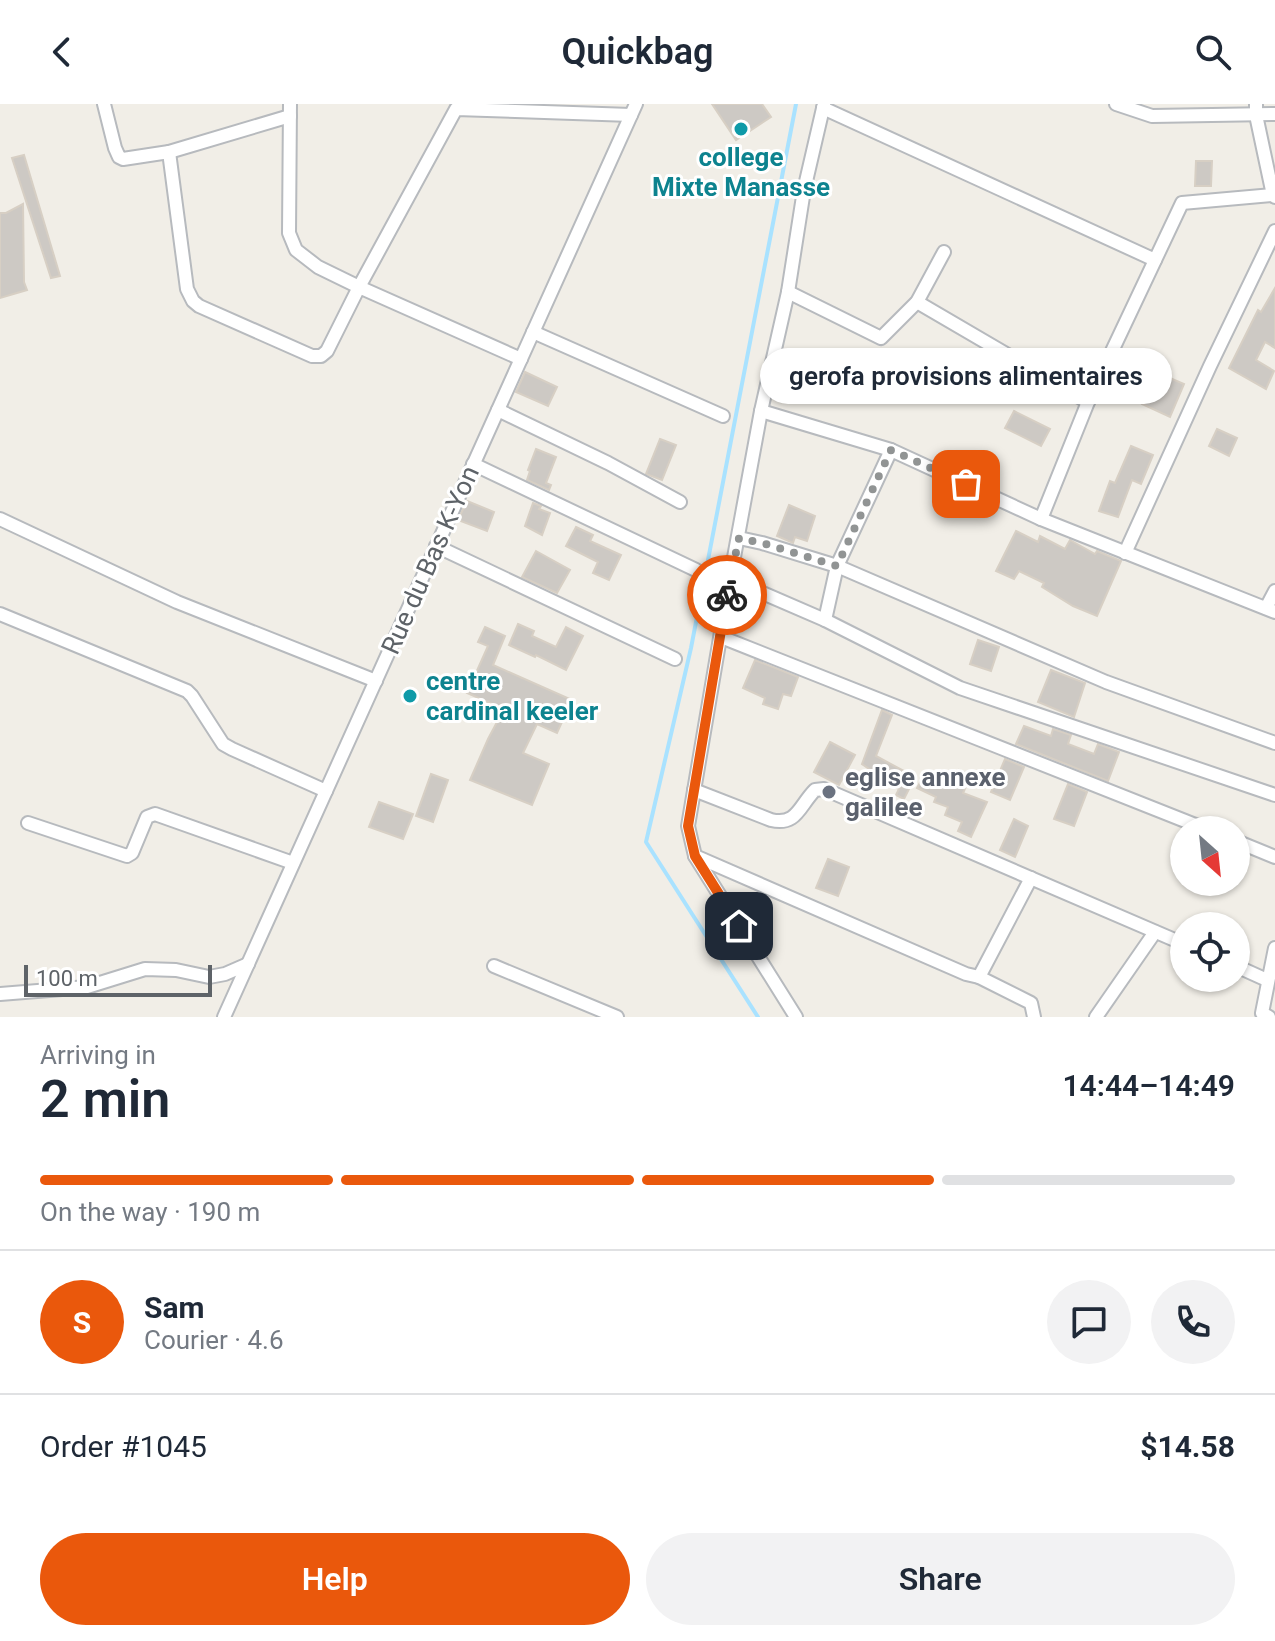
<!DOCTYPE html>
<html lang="en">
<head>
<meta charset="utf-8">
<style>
	:root { --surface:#fff; --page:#f2f2f3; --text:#1f2937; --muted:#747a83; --line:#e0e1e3; --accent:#ea580c }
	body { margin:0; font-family:Roboto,sans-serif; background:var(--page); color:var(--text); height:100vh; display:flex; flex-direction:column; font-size:30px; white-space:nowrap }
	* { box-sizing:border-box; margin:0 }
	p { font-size:26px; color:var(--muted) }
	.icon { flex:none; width:44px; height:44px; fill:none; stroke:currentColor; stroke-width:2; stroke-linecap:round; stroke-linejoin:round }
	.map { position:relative; height:913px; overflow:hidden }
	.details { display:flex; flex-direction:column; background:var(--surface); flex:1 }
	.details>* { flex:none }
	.needle { width:52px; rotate:153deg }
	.tools { position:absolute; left:1170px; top:712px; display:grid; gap:16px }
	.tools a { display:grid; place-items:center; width:80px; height:80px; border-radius:50%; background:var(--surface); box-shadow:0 2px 6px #0004; font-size:40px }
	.scale { position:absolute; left:24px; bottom:20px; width:188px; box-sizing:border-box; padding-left:8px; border:4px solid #5e6368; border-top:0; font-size:22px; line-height:28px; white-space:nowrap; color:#5e6368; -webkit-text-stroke:6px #fff; paint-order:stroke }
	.pin { position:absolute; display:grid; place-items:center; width:68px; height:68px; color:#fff; margin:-34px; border-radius:16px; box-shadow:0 4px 12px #0006 }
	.courier { position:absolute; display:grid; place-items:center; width:80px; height:80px; margin:-40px; border:6px solid #ea580c; border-radius:50%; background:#fff; color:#222; box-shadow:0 2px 10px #0007 }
	.bubble { position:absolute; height:56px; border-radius:28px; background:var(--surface); box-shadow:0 2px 6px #0004; font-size:26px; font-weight:600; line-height:56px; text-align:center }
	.summary em { font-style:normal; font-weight:600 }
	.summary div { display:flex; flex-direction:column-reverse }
	.summary { display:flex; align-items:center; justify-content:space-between; height:136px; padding:0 40px }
	h1 { font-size:52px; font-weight:600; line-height:60px }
	.bar { display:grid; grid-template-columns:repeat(4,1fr); gap:12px 8px; align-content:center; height:96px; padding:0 40px }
	.bar i { height:10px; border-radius:6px; background:var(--line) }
	.bar .current { background:var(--accent) }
	.bar p { grid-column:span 4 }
	.line { display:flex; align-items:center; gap:20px; padding:0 40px; border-top:2px solid var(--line) }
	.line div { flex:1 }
	.round { display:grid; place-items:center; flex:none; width:84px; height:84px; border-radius:42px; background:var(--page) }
	.cta { display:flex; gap:16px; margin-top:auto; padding:16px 40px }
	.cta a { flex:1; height:92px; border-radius:48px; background:var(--accent); color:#fff; font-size:32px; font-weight:600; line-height:92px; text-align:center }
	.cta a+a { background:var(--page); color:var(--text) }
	header { display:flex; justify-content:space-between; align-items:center; height:104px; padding:0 40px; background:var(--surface); font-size:36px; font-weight:600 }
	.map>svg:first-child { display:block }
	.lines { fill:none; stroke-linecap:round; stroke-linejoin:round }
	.stream { stroke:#a9e2ff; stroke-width:4 }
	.building { fill:#cdc9c4; stroke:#d7cfc4; stroke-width:2 }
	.minor-casing { stroke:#b7babe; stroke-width:16 }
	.minor { stroke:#fff; stroke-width:12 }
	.done { stroke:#919494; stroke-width:8; stroke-dasharray:0 14.4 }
	.route { stroke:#ea580c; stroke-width:10 }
	.culture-dot { fill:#0f9aa8; stroke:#fff; stroke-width:3 }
	.worship-dot { fill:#6b7280; stroke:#fff; stroke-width:3 }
	.labels { text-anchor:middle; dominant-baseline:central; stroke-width:6; stroke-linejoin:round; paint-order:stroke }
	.culture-label { font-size:26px; font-weight:bold; fill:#0d838f; stroke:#fff }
	.street-label { font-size:26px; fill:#5e6368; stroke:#fff }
	.worship-label { font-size:26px; font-weight:bold; fill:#5b616d; stroke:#fff; text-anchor:start }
</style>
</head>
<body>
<header><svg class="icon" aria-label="back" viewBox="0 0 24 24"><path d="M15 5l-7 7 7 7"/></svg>Quickbag<svg class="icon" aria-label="search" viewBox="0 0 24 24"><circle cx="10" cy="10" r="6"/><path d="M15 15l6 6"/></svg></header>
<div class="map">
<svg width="1275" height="913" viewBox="0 0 1275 913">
	<rect width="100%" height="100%" fill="#f1eee7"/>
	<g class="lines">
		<!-- stream -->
		<polyline class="stream" points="758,913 646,738 691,544 796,0"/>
	</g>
	<!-- building -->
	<g class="building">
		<polygon points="712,0 762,0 771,13 736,36"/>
		<polygon points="24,51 60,172 51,174 12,54"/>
		<polygon points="1196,57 1212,57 1211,82 1195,82"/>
		<polygon points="23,100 24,178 27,186 0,194 0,109 6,109"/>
		<polygon points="1275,184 1275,244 1265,238 1256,256 1274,267 1266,285 1229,264 1258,206 1261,208"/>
		<polygon points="525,268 557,283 548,302 516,288"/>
		<polygon points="1156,268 1184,280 1170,313 1142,300"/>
		<polygon points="1014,307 1050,325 1041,342 1005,324"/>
		<polygon points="1217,325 1237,334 1229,352 1209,342"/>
		<polygon points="660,335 676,341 662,376 646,370"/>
		<polygon points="1131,342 1153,351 1141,380 1132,376 1118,413 1099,407 1110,377 1115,379"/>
		<polygon points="536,345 556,353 546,379 551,381 549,386 527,376 530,367 528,366"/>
		<polygon points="467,397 494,408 487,427 458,416"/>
		<polygon points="533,399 541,402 539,405 550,409 542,431 525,422"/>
		<polygon points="789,401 815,412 807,437 795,433 793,439 777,432"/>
		<polygon points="576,423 593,431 590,437 621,451 609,476 593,469 598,458 566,442"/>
		<polygon points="1016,427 1038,438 1040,432 1065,445 1070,436 1095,450 1097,447 1121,457 1097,512 1073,502 1042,483 1044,479 1019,467 1014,475 996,467"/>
		<polygon points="536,447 570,466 557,489 522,473"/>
		<polygon points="518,520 534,527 532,532 556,543 566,523 583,532 566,566 536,551 535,553 509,541"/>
		<polygon points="485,523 505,532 493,561 572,596 557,629 537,620 523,649 549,660 532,701 470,676 488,635 504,605 467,589 488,542 478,538"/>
		<polygon points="978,536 999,543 991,567 970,560"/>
		<polygon points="755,556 798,573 791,592 783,590 778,605 763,600 765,594 743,584"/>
		<polygon points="1051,566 1085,579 1074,613 1038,598"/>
		<polygon points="882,606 892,611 876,652 915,673 904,695 896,691 899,685 873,672 875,669 862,660"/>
		<polygon points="1024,622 1051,632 1053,625 1071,631 1068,640 1094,650 1098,640 1119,648 1108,677 1016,640"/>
		<polygon points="830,638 855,651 839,681 814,668"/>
		<polygon points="1005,655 1024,663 1010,696 991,688"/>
		<polygon points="959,666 971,672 963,689 987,698 971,733 958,727 962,718 945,711 948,703 934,698 936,693 917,684 924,671 950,684"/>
		<polygon points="431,670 448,676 433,718 416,712"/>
		<polygon points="1068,680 1087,688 1074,722 1054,715"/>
		<polygon points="379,698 413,710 403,735 369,723"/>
		<polygon points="1014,715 1028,722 1015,753 1000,746"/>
		<polygon points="828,755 849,763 838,792 816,784"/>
	</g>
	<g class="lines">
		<defs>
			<g id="minor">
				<polyline points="104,0 115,44 119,53 123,55 169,48 187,185 193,197 199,202 312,252 321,252 327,247 359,183 456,5 631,11"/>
				<polyline points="290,0 289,129 296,146 318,163 359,183 521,255"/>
				<polyline points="1116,0 1152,12 1275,10"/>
				<polyline points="1256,0 1256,11 1273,91 1275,93"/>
				<polyline points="823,4 1155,156"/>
				<polyline points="169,48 290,12"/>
				<polyline points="788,188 881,234 917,198 944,148"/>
				<polyline points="917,198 1088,298"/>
				<polyline points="533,228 723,312"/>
				<polyline points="498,306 608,359 680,398"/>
				<polyline points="761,307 891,346 1041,415 1275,508"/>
				<polyline points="473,360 696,466"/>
				<polyline points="0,415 177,498 376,577"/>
				<polyline points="1041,415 1088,298 1182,99 1273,91"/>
				<polyline points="739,434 762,439 837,462 1106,578 1275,639"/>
				<polyline points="436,442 675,555"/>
				<polyline points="1125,449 1210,262 1275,127"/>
				<polyline points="730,475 825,516 960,584 1275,691"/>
				<polyline points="1266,504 1275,487"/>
				<polyline points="0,510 187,587 192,592 223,640 232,645 326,687"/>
				<polyline points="825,516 837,462 891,346"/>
				<polyline points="721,533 1208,726"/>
				<path d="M694,686l77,30c26,6 28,-14 44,-30l9,-1 360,155"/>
				<polyline points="28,719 127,752 132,749 147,713 155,710 293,759"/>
				<polyline points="1236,737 1275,753"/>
				<polyline points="695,752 966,870 979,873 1031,774"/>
				<polyline points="494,862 617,913"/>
				<polyline points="1236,862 1267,876"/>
				<polyline points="979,873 1031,899 1034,913"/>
				<polyline points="0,890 87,883 145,865 176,866 209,873 225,870 248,860"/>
				<polyline points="224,913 636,0"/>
				<polyline points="796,913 695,752 688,722 730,475 761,307 788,188 804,86 824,0"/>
				<polyline points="1096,913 1155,828"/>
				<polyline points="1269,913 1262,909 1275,844"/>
			</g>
		</defs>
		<!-- minor casing -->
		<use href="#minor" class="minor-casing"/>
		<!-- minor -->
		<use href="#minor" class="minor"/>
	</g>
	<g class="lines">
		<!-- done -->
		<polyline class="done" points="727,491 739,434 762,439 837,462 891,346 966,380"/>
		<!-- route -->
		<polyline class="route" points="727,491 688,722 695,752 739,822"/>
	</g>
	<!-- markers -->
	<g class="culture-dot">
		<circle cx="741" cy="25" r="8"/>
		<circle cx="410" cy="592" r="8"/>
	</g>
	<circle class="worship-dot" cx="829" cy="688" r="8"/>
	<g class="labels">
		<!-- culture labels -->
		<g class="culture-label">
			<text x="741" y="53">college<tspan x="741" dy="30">Mixte Manasse</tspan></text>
			<text x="426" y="577" text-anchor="start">centre<tspan x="426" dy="30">cardinal keeler</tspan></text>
		</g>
		<!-- street labels -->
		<g class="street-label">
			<text transform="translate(430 456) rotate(-66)">Rue du Bas K-Yon</text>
		</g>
		<!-- worship labels -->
		<g class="worship-label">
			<text x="845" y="673">eglise annexe<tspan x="845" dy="30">galilee</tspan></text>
		</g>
	</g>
</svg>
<div class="tools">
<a><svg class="needle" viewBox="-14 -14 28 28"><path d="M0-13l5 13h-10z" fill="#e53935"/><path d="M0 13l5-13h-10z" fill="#747a83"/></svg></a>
<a><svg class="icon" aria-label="locate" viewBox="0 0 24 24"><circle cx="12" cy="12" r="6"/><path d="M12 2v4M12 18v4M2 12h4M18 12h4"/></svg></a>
</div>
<div class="scale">100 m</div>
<div class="pin" style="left:966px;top:380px;background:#ea580c"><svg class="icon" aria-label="bag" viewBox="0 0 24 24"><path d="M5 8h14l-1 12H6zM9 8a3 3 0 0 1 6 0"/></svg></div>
<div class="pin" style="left:739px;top:822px;background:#1f2937"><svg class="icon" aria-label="home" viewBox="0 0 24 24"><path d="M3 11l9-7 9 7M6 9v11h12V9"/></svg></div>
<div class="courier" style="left:727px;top:491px"><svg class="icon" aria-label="bike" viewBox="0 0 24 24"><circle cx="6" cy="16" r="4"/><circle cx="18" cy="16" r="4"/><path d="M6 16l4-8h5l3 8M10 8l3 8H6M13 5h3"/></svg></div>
<div class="bubble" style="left:760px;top:244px;width:412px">gerofa provisions alimentaires</div>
</div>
<section class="details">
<div class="summary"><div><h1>2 min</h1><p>Arriving in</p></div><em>14:44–14:49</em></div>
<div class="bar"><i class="current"></i><i class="current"></i><i class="current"></i><i></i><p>On the way · 190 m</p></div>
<div class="line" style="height:144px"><b class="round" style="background:var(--accent);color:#fff">S</b><div><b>Sam</b><p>Courier · 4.6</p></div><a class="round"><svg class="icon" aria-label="chat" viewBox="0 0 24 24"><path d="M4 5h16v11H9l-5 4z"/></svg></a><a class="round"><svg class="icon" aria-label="phone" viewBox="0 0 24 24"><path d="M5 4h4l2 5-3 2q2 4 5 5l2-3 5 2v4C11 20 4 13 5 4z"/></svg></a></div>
<div class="line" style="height:104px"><div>Order #1045</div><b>$14.58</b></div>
<div class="cta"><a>Help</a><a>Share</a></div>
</section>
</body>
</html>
